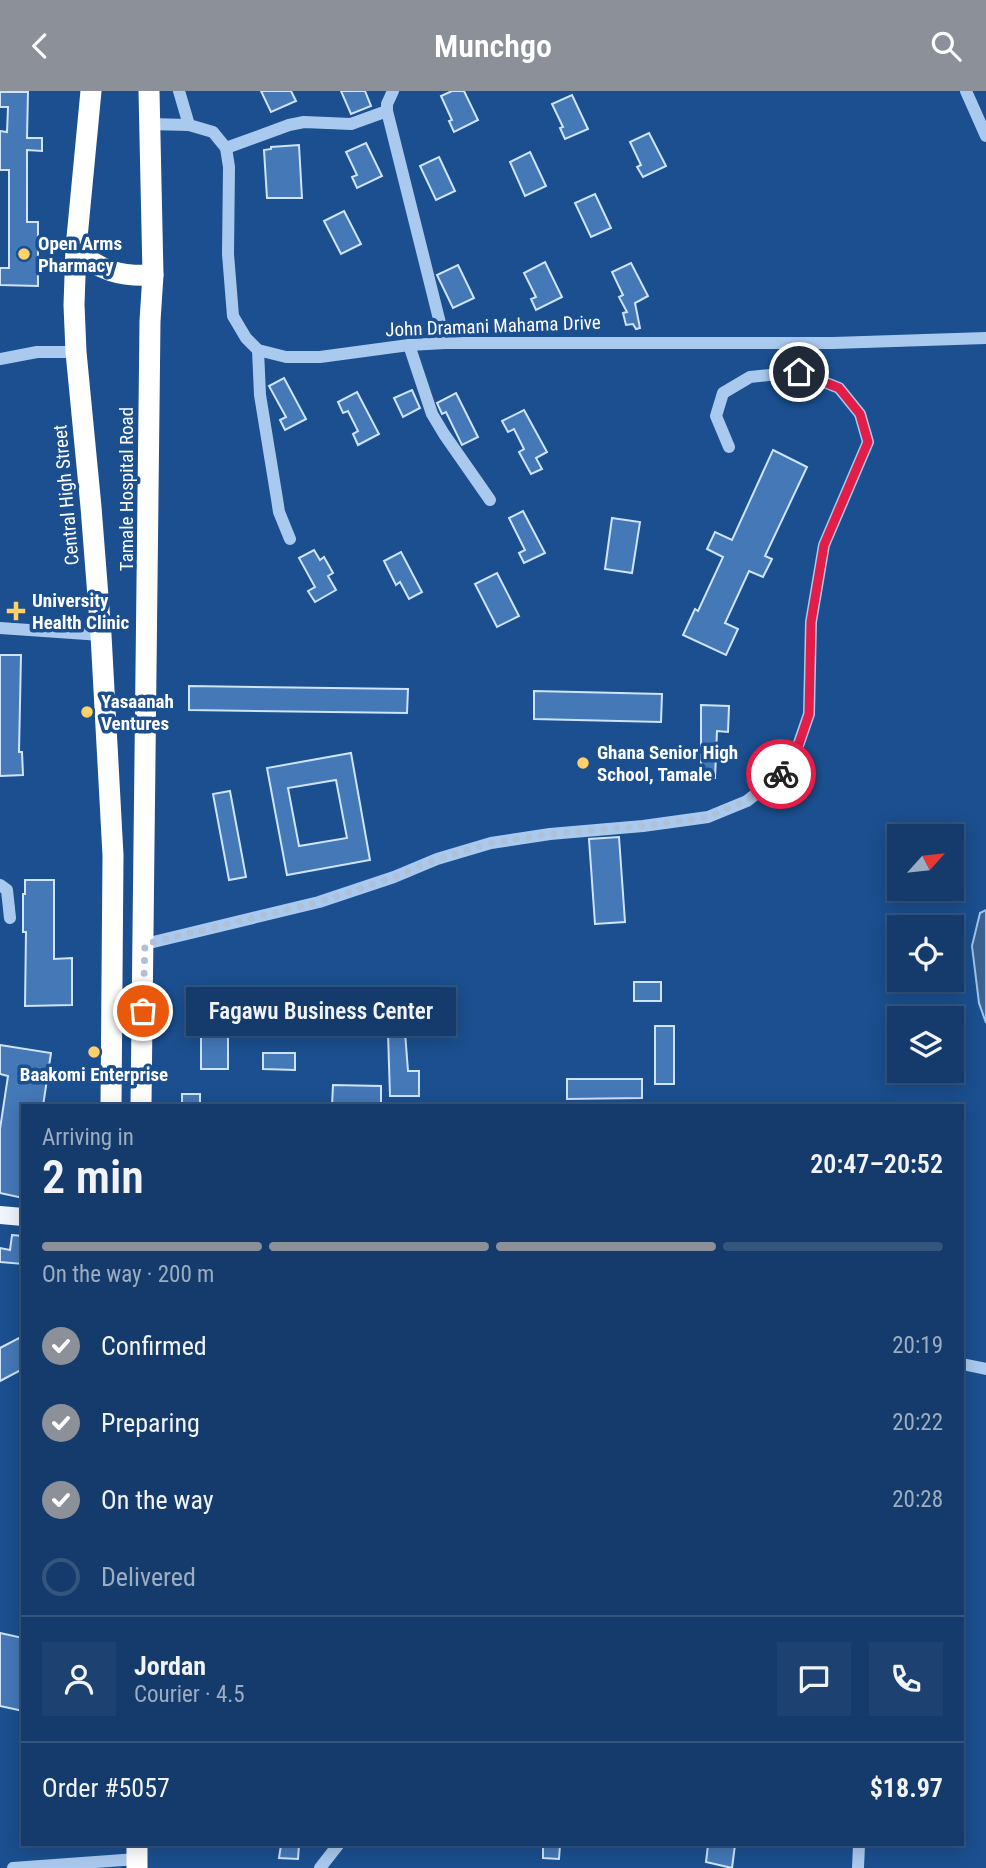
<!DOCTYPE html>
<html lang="en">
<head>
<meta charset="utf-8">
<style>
	:root { --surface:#143b6b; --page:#1d4271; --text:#f1f3f6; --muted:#9dadc1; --line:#33557e; --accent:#8c9099 }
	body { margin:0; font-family:"Roboto Condensed",sans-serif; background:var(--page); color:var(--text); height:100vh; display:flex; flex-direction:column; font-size:26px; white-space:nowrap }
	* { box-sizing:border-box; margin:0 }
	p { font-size:23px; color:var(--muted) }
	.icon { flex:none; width:38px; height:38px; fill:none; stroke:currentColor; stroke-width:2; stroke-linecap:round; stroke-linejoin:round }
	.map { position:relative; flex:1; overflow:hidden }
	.panel { position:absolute; left:21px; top:1013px; width:943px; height:742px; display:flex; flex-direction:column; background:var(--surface); border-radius:0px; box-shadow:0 4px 18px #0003,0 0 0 2px var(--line) }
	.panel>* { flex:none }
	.needle { width:46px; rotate:63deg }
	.tools { position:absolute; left:887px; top:733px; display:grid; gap:14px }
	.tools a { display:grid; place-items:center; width:77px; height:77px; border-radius:0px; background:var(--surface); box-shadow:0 4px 18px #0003,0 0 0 2px var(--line); font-size:35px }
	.pin { position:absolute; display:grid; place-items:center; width:60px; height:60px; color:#fff; margin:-30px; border:4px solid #fff; border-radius:50%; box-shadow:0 2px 7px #0007 }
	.courier { position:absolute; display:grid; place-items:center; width:70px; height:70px; margin:-35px; border:5px solid #e11d48; border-radius:50%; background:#fff; color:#222; box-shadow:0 2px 9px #0007 }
	.bubble { position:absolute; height:49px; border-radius:0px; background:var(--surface); box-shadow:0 4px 18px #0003,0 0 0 2px var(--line); font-size:23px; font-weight:600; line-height:49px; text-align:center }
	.overview em { font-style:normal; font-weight:600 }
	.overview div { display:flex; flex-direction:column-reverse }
	.overview { display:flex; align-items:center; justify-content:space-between; height:119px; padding:0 21px }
	h1 { font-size:46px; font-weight:600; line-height:52px }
	.bar { display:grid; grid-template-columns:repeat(4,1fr); gap:10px 7px; align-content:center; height:84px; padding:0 21px }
	.bar i { height:9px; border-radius:5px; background:var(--line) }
	.bar .active { background:var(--accent) }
	.bar p { grid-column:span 4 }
	.line { display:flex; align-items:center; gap:18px; padding:0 21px; border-top:2px solid var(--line) }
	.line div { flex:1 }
	.round { display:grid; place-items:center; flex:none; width:74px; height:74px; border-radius:0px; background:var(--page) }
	ol { padding:0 21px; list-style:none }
	li { display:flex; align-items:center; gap:21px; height:77px }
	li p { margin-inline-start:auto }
	li .icon { padding:7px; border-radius:50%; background:var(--accent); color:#fff; stroke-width:4 }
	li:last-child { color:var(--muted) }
	li i { width:38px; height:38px; border:4px solid var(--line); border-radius:50% }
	header { display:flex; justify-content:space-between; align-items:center; height:91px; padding:0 21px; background:var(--accent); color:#fff; font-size:32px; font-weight:600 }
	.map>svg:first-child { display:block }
	.water { fill:#3c6290; stroke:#9cc4f0; stroke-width:2 }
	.building { fill:#4478b7; stroke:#cfe3fa; stroke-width:2; fill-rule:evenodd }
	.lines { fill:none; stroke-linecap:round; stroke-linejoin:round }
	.minor { stroke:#a9c9ee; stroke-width:12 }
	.major { stroke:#f0f6ff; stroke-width:18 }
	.highway { stroke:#fff; stroke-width:21 }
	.done { stroke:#afc1d8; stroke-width:7; stroke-dasharray:0 12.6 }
	.route { stroke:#e11d48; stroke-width:9 }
	.poi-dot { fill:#ffd166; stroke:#1b4f8f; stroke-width:2.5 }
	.labels { text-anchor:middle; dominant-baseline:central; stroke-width:7; stroke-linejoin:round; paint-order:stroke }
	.poi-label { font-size:19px; font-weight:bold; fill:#fff; stroke:#1b4f8f; text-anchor:start }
	.street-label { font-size:19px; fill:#fff; stroke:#1b4f8f }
</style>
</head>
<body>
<header><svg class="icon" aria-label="back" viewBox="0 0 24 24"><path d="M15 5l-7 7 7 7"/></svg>Munchgo<svg class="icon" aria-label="search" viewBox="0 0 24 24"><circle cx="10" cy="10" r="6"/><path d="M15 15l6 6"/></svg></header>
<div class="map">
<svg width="986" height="1777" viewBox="0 0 986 1777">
	<rect width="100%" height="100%" fill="#1b4f8f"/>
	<!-- water -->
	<polygon class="water" points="986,819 986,932 979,912 972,855 980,822"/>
	<!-- building -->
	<g class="building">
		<polygon points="261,0 291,0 296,10 271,21"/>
		<polygon points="341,0 365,0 371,15 351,23"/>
		<polygon points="452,0 464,0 478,29 454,41 449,30 452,29 441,5"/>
		<polygon points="0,1 28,1 27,47 42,47 42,60 27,59 27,131 38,131 38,195 0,194 0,177 9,177 9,79 0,79 0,40 7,41 8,16 0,16"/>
		<polygon points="572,4 588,38 565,48 560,37 563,36 552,13"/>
		<polygon points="649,42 666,75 643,86 637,76 641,74 630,51"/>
		<polygon points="366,52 382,85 357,97 352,86 357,84 346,61"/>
		<polygon points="299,54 302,107 267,107 264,59 271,58 271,56"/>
		<polygon points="530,61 546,95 525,105 510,71"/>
		<polygon points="439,66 455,100 436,109 420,75"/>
		<polygon points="595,103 611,137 591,146 575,112"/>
		<polygon points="344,120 361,153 341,163 324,130"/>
		<polygon points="545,171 562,206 536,219 531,208 536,206 524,182"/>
		<polygon points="631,172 648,205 635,212 640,237 636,238 633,233 626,234 623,222 627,221 619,206 623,204 612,181"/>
		<polygon points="458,174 474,207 453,217 437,184"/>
		<polygon points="284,287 306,328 285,339 280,329 286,326 269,295"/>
		<polygon points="412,299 420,317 403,326 394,307"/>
		<polygon points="357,301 379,343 358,354 353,343 358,340 348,320 343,322 338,311"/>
		<polygon points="456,302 478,346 462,354 446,321 442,323 437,312"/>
		<polygon points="524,319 547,361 536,367 542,378 531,383 519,361 524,358 514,338 508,341 502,330"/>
		<polygon points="773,359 807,376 765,465 772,468 763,486 749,480 725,532 738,538 726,564 683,544 695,518 698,520 723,466 707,458 715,441 732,449"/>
		<polygon points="523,420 545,462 524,472 519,462 525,459 509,427"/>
		<polygon points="612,427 640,431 632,482 605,478"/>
		<polygon points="314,459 320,469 324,466 333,482 328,485 336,499 315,511 308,500 315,496 299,467"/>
		<polygon points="401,461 422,501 409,508 400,491 396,494 384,470"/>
		<polygon points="497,482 519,525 497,536 475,493"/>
		<polygon points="0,564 21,564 19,661 22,661 23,684 0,685"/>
		<polygon points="189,595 408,598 407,622 189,619"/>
		<polygon points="534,600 662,603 661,631 534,628"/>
		<polygon points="701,614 729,615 728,641 717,640 715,687 701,687"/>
		<path d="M351,662l19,107 -83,15 -20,-107zM336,689l11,58 -48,8 -11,-58z"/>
		<polygon points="230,700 246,786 229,789 213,703"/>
		<polygon points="619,746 625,831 595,833 589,748"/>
		<polygon points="25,789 54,789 54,868 72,867 72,914 25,915 26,841 23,841 23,803 25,803"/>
		<rect x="634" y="891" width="27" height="19"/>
		<rect x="201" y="897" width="27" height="81"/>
		<rect x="655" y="935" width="19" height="58"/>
		<polygon points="405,941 408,980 419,980 419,1005 390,1005 388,942"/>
		<polygon points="0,954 51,962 43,1015 23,1015 23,1107 0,1102 0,1038 8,985 0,983"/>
		<polygon points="263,962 295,962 295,979 263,978"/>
		<polygon points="567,988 642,988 642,1007 567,1008"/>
		<polygon points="333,994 381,995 381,1015 332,1015"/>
		<rect x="182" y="1003" width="18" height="12"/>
		<polygon points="12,1144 23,1145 23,1173 0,1171 0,1157 10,1159"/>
		<polygon points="19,1247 23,1254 23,1278 0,1290 0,1257"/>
		<polygon points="0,1542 23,1547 23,1620 0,1615"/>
		<polygon points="281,1754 299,1754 298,1768 279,1767"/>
		<polygon points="543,1754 560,1754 559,1768 543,1767"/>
		<polygon points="708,1754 735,1754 732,1777 706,1771"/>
	</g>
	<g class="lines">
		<!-- minor -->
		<g class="minor">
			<polyline points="179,0 189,34"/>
			<polyline points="393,0 387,13 387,20 445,252"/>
			<polyline points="966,0 986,45"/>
			<polyline points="148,33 189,34 213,41 226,57 229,76 228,163 233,225 246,247 258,259 286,266 320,266 409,254 445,252 833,252 986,247"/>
			<polyline points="226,57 289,34 304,31 351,33 387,20"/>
			<polyline points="409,254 432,323 444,343 490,409"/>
			<polyline points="258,259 260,304 277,408 279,421 290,448"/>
			<polyline points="0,268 37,261 76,261"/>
			<polyline points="0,537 101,544"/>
			<polyline points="0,794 7,799 10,827"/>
			<polyline points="145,853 319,811 394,786 437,768 491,752 550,743 643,735 708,726 747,710 791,675 809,623 811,531 824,454 868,351 860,323 839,297 799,281 750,286 723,302 716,325 729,356"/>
			<polyline points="962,1273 986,1278"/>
			<polyline points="13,1777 137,1768"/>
			<polyline points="320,1777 338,1754"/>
			<polyline points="858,1777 859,1754"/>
		</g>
		<!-- major -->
		<polyline class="major" points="0,1124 23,1126"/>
		<!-- highway -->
		<g class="highway">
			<polyline points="91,0 76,157 74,214 76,261 91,416 101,544 113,764 111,1015"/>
			<path d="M76,157c21,23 46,29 77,27"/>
			<polyline points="141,1015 150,230 153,184 149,0"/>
			<polyline points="137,1777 137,1754"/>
		</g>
	</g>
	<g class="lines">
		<!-- done -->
		<polyline class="done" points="143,920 145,853 319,811 394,786 437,768 491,752 550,743 643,735 708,726 747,709 781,683"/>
		<!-- route -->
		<polyline class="route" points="781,683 791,676 809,623 811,531 824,454 868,351 860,323 839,297 799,281"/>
	</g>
	<!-- markers -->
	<g class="poi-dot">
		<circle cx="24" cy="163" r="7"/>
		<path d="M12.5 509.5h7v7h7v7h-7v7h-7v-7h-7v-7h7z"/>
		<circle cx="87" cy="621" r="7"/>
		<circle cx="583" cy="672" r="7"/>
		<circle cx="94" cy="961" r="7"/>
	</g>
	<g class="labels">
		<!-- poi labels -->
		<g class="poi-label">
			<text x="38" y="152">Open Arms<tspan x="38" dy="22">Pharmacy</tspan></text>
			<text x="32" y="509">University<tspan x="32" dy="22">Health Clinic</tspan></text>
			<text x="101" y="610">Yasaanah<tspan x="101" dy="22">Ventures</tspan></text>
			<text x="597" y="661">Ghana Senior High<tspan x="597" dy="22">School, Tamale</tspan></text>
			<text x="94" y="983" text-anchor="middle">Baakomi Enterprise</text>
		</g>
		<!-- street labels -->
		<g class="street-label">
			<text transform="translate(493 235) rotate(-2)">John Dramani Mahama Drive</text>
			<text transform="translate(126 398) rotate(-90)">Tamale Hospital Road</text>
			<text transform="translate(66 404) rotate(-95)">Central High Street</text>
		</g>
	</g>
</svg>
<div class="tools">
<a><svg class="needle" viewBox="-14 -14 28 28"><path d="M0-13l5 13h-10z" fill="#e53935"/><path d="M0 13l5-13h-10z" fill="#9dadc1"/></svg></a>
<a><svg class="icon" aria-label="locate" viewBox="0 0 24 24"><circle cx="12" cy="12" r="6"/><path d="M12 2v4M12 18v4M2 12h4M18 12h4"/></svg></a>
<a><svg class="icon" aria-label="layers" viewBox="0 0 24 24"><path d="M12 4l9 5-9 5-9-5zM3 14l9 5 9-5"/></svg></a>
</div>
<div class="pin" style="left:143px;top:920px;background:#ea580c"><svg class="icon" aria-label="bag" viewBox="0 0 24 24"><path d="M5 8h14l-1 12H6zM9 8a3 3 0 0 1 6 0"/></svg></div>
<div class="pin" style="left:799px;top:281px;background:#1f2937"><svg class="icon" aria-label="home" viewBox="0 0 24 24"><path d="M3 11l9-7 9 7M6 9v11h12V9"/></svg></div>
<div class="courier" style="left:781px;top:683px"><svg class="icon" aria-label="bike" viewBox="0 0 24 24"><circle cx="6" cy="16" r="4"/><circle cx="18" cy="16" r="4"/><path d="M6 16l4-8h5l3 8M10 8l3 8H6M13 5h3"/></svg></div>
<div class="bubble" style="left:186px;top:896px;width:270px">Fagawu Business Center</div>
<section class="panel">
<div class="overview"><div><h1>2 min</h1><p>Arriving in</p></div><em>20:47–20:52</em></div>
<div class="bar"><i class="active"></i><i class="active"></i><i class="active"></i><i></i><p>On the way · 200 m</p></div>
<ol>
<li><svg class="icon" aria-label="check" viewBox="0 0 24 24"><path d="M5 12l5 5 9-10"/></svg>Confirmed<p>20:19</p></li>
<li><svg class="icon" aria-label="check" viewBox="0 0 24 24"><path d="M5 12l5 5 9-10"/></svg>Preparing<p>20:22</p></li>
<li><svg class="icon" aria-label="check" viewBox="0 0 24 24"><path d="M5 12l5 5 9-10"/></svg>On the way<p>20:28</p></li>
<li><i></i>Delivered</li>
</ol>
<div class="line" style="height:126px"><a class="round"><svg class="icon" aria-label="person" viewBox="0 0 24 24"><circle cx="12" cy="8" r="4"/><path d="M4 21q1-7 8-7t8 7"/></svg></a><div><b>Jordan</b><p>Courier · 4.5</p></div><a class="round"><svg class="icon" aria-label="chat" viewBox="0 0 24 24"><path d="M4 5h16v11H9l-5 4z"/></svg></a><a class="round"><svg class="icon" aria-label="phone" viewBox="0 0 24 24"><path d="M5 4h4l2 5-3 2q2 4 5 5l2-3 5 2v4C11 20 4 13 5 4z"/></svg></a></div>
<div class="line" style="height:91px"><div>Order #5057</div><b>$18.97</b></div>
</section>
</div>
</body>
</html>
